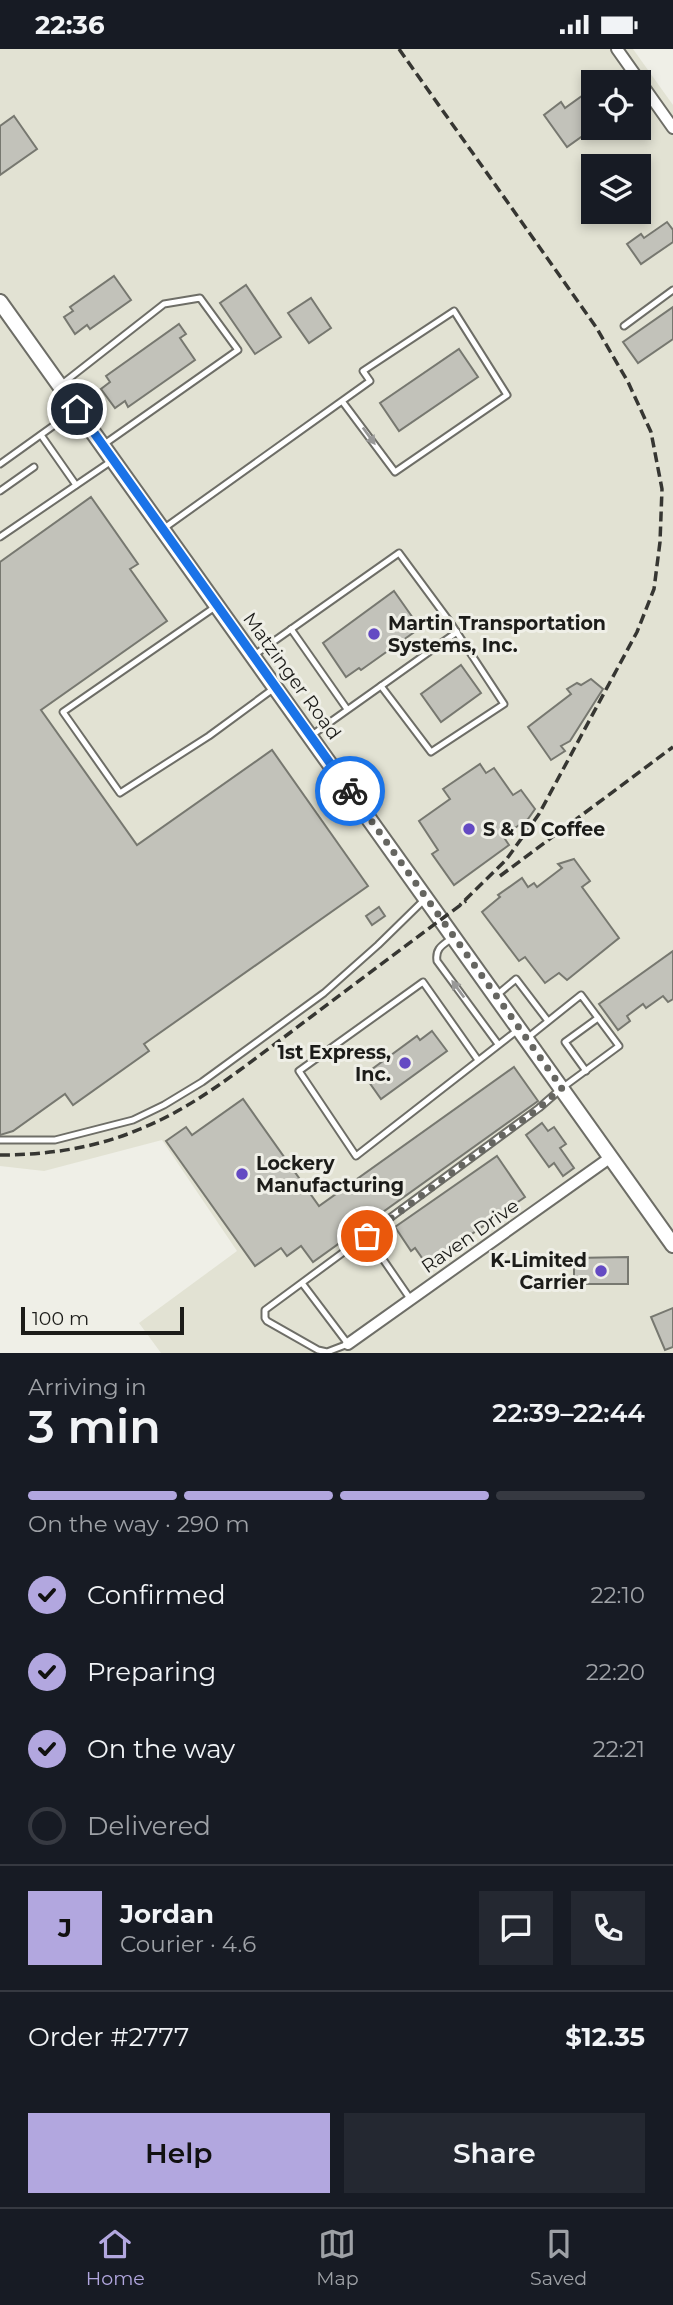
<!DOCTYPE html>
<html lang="en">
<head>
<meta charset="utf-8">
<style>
	:root { --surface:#171b24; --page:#242831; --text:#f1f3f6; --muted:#9ea1a6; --line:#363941; --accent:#b2a7df }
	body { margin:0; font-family:Montserrat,sans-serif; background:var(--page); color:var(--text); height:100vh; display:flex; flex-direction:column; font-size:26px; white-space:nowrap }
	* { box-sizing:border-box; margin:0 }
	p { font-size:23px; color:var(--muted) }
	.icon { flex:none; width:38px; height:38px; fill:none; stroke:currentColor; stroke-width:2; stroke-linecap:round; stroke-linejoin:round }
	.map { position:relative; height:1304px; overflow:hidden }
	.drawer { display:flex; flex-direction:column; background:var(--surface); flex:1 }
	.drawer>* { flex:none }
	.controls { position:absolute; left:581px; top:21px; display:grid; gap:14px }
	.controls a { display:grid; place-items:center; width:70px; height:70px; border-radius:0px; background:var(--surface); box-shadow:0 4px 10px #0003; font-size:35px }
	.scale { position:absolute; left:21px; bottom:18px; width:163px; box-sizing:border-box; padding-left:7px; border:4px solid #1c1c19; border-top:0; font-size:19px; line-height:24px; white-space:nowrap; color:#1c1c19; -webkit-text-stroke:5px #efefe7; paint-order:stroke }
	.pin { position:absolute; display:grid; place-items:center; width:60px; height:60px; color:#fff; margin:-30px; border:4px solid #fff; border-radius:50%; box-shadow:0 2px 7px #0007 }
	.courier { position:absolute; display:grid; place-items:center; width:70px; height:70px; margin:-35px; border:5px solid #1a73e8; border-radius:50%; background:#fff; color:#222; box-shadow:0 2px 9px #0007 }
	.headline em { font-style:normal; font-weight:600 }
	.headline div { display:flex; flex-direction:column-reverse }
	.headline { display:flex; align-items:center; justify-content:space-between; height:119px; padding:0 28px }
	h1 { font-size:46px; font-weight:600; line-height:52px }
	.bar { display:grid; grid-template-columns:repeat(4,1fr); gap:10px 7px; align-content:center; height:84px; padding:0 28px }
	.bar i { height:9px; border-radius:5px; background:var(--line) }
	.bar .active { background:var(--accent) }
	.bar p { grid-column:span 4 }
	.line { display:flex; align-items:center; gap:18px; padding:0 28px; border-top:2px solid var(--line) }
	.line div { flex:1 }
	.round { display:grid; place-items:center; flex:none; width:74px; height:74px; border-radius:0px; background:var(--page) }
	ol { padding:0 28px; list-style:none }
	li { display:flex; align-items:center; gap:21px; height:77px }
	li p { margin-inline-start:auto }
	li .icon { padding:7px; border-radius:50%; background:var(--accent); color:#111; stroke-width:4 }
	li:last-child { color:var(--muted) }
	li i { width:38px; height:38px; border:4px solid var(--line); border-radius:50% }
	.cta { display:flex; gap:14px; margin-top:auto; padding:14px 28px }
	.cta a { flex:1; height:80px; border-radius:0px; background:var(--accent); color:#111; font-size:28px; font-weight:600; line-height:80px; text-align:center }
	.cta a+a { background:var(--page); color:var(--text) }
	.status { display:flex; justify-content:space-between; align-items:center; height:49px; padding:0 35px; background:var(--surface); direction:ltr }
	.status svg { height:19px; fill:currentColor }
	.dock { display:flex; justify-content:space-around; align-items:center; height:98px; border-top:2px solid var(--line); background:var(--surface); font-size:19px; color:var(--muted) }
	.dock a { display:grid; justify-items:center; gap:4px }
	.dock .active { color:var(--accent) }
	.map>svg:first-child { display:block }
	.built { fill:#e2e2d3; fill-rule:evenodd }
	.building { fill:#c2c2ba; stroke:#777870; stroke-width:2 }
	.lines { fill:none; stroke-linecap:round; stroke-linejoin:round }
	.lane-casing { stroke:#6e6e67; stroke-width:9 }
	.street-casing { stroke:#6e6e67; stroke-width:14 }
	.secondary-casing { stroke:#6e6e67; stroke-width:18 }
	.lane { stroke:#fff; stroke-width:5 }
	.street { stroke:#fff; stroke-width:10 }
	.secondary { stroke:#fff; stroke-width:14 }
	.rail { stroke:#363632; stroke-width:3.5; stroke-dasharray:10 5; stroke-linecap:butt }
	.oneway { fill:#999998 }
	.done { stroke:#666661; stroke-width:7; stroke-dasharray:0 12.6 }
	.route { stroke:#1a73e8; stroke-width:9 }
	.poi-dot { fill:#644ac3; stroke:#efefe7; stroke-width:2.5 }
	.labels { text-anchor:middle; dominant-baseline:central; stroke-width:6; stroke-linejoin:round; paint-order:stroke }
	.poi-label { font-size:19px; font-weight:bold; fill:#1c1c19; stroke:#efefe7; text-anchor:start }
	.street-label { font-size:19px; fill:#1c1c19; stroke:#efefe7 }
</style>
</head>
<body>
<div class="status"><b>22:36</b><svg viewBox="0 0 49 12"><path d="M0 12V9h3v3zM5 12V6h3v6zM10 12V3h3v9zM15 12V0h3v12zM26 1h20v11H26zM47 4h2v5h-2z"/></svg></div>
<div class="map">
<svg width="673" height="1304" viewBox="0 0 673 1304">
	<rect width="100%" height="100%" fill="#efefe7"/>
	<!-- built -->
	<path class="built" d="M0,0h633l40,56v1248h-512l-22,-30 98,-72 -75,-111 -118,31 -44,-5zM593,33h46v46h-46zM593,117h46v46h-46z"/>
	<!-- building -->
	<g class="building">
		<polygon points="593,39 593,83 586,89 584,86 567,98 544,66 561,53 565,59"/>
		<polygon points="14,67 37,100 0,126 0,77"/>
		<polygon points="667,173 673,181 673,193 641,215 627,195 641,185 644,189"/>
		<polygon points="114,227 131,251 90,280 87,276 75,285 64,268 73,262 70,258"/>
		<polygon points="246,236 281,288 255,305 220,254"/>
		<polygon points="311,249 331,279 309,294 288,264"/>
		<polygon points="673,258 673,290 638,314 623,293"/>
		<polygon points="179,275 186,285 180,289 195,311 128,358 125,352 115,359 101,340 110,333 106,327"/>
		<polygon points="459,300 478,328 399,382 380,354"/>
		<polygon points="91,448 138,515 130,520 167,572 41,661 137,796 272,701 368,837 144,995 149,1002 73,1056 65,1045 13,1082 0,1086 0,513"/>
		<polygon points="394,542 420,579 361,621 359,619 346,628 323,594"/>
		<polygon points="461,616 481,644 441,673 421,645"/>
		<polygon points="591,630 603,640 570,692 561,697 565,702 551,711 528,678 571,645 567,640 577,634 581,636"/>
		<polygon points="480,715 486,724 494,719 513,746 521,741 535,760 528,770 503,787 509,796 454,836 432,805 438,801 419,772 450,750 443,740"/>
		<polygon points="574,810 590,832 582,838 619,889 567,931 559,924 545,934 525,908 519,912 482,863 500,848 498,846 522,829 528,838 534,834 537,838 562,819 558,815"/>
		<polygon points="379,858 385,867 372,876 366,867"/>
		<polygon points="673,902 673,950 668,953 663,947 646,959 643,955 627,967 630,972 618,981 599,955"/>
		<polygon points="432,982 447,1002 381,1050 364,1026 417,987 420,991"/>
		<polygon points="514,1018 538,1052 313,1213 301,1197 287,1207 281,1199 255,1217 166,1092 186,1078 192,1086 243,1050 319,1157"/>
		<polygon points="542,1074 548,1082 554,1078 566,1095 560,1099 574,1119 563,1127 554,1114 549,1118 526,1086"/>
		<polygon points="497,1107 525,1148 427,1216 415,1199 411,1202 395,1178"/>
		<polygon points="628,1208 628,1235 574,1235 574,1209"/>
		<polygon points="673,1259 673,1298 665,1301 651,1268"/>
	</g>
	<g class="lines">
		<defs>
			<g id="lane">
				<polyline points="624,277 673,241"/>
				<polyline points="62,335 164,255 200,249 238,301 103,396"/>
				<polyline points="41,386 76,436"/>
				<polyline points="0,415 74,362"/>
				<polyline points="0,442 34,418"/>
				<polyline points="163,480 370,332 363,322 454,262 507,346 395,423 342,352"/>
				<polyline points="0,488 113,411"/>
				<polyline points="215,558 63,663 120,744 209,687 273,640"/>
				<polyline points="291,580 347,660"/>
				<polyline points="253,607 399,504 450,573 504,655 431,703 381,637 312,686"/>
				<polyline points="381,637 457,583"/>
				<path d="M452,889c-9,7 -17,10 -15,23l61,83"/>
				<polyline points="497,946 516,930 548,972"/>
				<polyline points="478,1011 423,933 299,1022 356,1107 519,980"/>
				<polyline points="586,1022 565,993 598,969"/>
				<polyline points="0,1091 55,1091 133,1071 164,1056 202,1033 324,944 378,896 424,851"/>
				<polyline points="367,1187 411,1251"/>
				<polyline points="302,1234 348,1295 327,1303 318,1301 267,1272 265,1269 265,1261 539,1059 562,1039 619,997 581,946 526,990"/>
			</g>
			<g id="street">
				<polyline points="617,0 673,79"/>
				<polyline points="348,1295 611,1108"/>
			</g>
			<polyline id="secondary" points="0,253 673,1196"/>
		</defs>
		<!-- lane casing -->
		<use href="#lane" class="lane-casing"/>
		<!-- street casing -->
		<use href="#street" class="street-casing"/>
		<!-- secondary casing -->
		<use href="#secondary" class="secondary-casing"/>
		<!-- lane -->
		<use href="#lane" class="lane"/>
		<!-- street -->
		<use href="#street" class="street"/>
		<!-- secondary -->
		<use href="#secondary" class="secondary"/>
		<!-- rail -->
		<g class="rail">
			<polyline points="399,0 596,278 628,333 651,383 662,440 660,493 654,540 637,583 539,765 506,811 460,856"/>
			<polyline points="500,827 673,698"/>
			<path d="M0,1106c47,0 96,-7 140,-26 53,-21 98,-58 143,-91 61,-46 122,-92 183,-137"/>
		</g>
	</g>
	<!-- one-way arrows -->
	<defs><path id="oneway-solid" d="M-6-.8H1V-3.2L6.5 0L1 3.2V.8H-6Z" transform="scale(1.75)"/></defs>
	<g class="oneway">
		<use href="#oneway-solid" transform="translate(369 387) rotate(54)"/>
		<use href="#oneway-solid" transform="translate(458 940) rotate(-126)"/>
	</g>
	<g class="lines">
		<!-- done -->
		<polyline class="done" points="350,742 562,1039 539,1059 367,1187"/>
		<!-- route -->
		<polyline class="route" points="77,360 350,742"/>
	</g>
	<!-- markers -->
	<g class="poi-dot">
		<circle cx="374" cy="585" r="7"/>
		<circle cx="469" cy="780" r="7"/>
		<circle cx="405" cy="1014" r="7"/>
		<circle cx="242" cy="1125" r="7"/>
		<circle cx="601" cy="1222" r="7"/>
	</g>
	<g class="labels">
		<!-- poi labels -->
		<g class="poi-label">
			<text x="388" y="574">Martin Transportation<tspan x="388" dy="22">Systems, Inc.</tspan></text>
			<text x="483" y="780">S &amp; D Coffee</text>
			<text x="391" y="1003" text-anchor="end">1st Express,<tspan x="391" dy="22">Inc.</tspan></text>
			<text x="256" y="1114">Lockery<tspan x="256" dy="22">Manufacturing</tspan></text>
			<text x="587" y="1211" text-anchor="end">K-Limited<tspan x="587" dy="22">Carrier</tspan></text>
		</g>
		<!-- street labels -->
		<g class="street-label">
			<text transform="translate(292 627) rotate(54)">Matzinger Road</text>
			<text transform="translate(470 1187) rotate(-35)">Raven Drive</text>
		</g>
	</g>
</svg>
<div class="controls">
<a><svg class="icon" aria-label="locate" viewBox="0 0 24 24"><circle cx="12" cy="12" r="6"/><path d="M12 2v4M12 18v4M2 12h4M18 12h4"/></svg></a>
<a><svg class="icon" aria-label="layers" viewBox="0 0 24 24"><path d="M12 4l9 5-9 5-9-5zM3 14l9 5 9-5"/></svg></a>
</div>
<div class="scale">100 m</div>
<div class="pin" style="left:367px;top:1187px;background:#ea580c"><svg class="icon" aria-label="bag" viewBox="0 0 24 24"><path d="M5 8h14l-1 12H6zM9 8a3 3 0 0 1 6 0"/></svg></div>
<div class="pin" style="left:77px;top:360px;background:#1f2937"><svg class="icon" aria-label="home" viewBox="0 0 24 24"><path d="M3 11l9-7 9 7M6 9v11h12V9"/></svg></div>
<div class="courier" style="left:350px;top:742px"><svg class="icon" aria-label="bike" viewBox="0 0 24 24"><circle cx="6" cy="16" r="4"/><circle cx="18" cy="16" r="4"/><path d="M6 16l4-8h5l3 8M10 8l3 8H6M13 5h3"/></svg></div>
</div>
<section class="drawer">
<div class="headline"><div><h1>3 min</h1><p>Arriving in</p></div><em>22:39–22:44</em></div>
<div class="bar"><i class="active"></i><i class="active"></i><i class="active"></i><i></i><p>On the way · 290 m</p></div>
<ol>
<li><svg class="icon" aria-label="check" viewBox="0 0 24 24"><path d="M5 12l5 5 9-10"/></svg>Confirmed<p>22:10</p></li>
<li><svg class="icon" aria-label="check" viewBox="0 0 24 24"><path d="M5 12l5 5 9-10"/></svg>Preparing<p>22:20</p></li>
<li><svg class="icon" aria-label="check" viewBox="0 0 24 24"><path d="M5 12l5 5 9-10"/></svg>On the way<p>22:21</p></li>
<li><i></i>Delivered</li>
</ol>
<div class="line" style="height:126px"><b class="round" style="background:var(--accent);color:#111">J</b><div><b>Jordan</b><p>Courier · 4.6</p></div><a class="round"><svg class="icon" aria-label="chat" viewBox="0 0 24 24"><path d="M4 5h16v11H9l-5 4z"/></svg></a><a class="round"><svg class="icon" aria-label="phone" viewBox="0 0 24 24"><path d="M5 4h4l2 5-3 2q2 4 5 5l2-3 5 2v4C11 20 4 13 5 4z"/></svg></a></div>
<div class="line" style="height:91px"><div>Order #2777</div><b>$12.35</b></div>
<div class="cta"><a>Help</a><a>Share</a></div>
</section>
<nav class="dock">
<a class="active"><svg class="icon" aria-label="home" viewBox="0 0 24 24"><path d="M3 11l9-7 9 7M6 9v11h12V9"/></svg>Home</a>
<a><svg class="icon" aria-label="map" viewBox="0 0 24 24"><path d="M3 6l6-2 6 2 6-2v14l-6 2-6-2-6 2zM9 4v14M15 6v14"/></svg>Map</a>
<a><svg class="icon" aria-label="saved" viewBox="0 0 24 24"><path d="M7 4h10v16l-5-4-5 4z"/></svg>Saved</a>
</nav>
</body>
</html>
